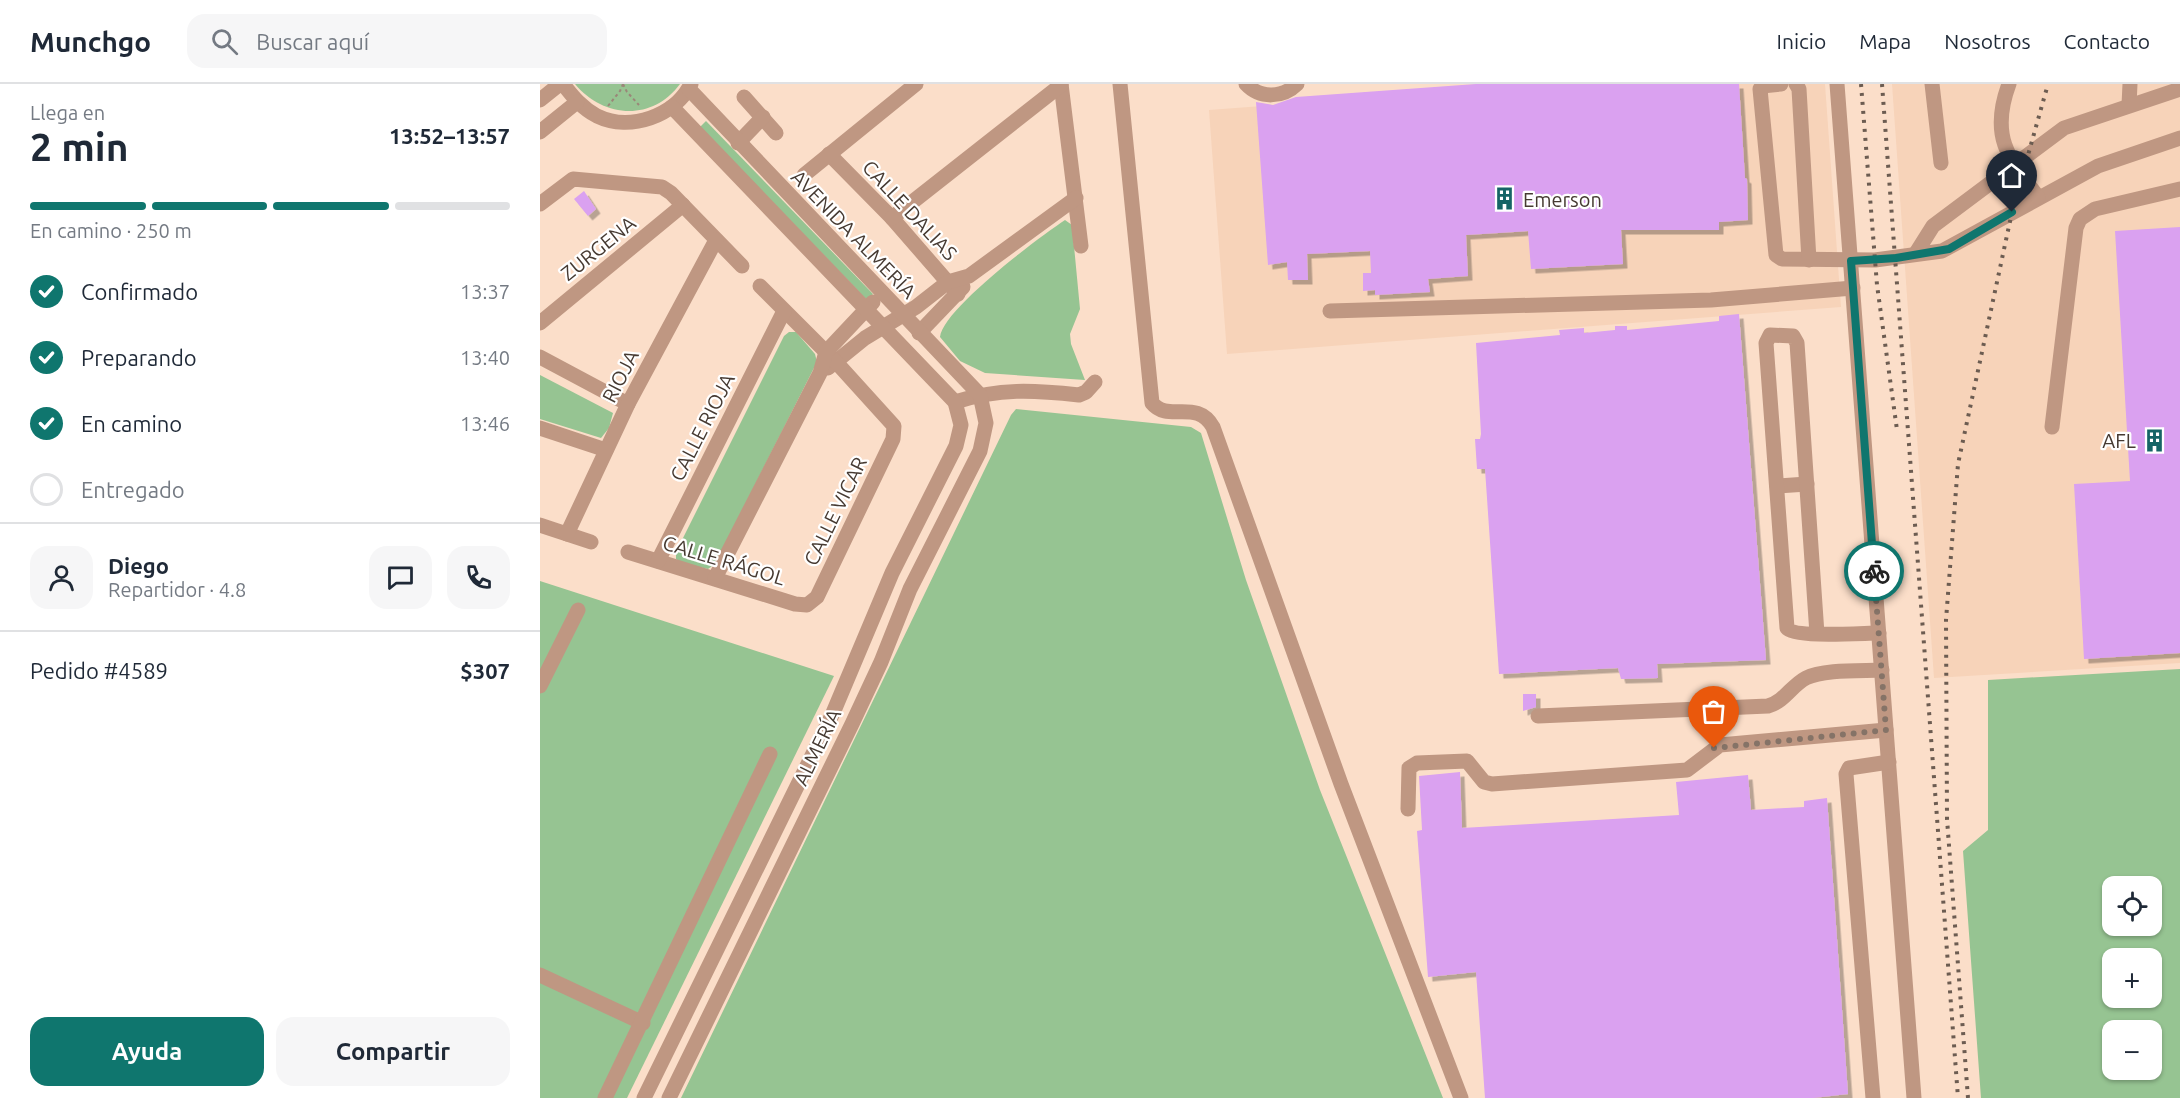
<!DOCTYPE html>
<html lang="es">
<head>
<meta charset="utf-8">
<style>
	:root { --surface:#fff; --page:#f6f6f7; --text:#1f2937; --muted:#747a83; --line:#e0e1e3; --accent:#0f766e }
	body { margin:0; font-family:Ubuntu,sans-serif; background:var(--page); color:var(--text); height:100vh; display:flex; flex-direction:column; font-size:22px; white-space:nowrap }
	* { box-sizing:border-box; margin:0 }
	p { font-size:20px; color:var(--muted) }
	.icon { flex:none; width:33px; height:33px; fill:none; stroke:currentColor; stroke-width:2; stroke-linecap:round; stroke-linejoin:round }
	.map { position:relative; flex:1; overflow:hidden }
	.details { display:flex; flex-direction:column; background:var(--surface); width:540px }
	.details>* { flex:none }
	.tools { position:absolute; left:1562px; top:792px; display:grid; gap:12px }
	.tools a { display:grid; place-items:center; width:60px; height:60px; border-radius:12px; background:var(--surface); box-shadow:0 2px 4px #0004; font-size:30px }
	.pin { position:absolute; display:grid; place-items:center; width:51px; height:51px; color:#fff; margin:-62px -26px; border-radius:50% 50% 50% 0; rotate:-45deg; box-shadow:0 0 6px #0007 }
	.pin .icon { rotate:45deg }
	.courier { position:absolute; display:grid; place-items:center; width:60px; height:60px; margin:-30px; border:4px solid #0f766e; border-radius:50%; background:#fff; color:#222; box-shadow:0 2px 8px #0007 }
	.overview em { font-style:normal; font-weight:600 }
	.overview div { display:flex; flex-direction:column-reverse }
	.overview { display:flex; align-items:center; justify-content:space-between; height:102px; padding:0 30px }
	h1 { font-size:39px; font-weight:600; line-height:45px }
	.bar { display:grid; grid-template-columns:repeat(4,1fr); gap:9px 6px; align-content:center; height:72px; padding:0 30px }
	.bar i { height:8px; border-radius:4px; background:var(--line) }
	.bar .on { background:var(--accent) }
	.bar p { grid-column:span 4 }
	.line { display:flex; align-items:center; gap:15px; padding:0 30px; border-top:2px solid var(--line) }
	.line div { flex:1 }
	.round { display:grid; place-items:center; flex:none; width:63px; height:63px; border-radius:18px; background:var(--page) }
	ol { padding:0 30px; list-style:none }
	li { display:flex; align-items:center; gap:18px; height:66px }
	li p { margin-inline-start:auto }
	li .icon { padding:6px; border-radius:50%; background:var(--accent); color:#fff; stroke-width:4 }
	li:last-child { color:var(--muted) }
	li i { width:33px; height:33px; border:3px solid var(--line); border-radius:50% }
	.cta { display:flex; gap:12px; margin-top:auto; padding:12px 30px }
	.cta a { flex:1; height:69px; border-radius:18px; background:var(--accent); color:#fff; font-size:24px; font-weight:600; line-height:69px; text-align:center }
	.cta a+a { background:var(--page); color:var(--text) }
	header { display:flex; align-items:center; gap:36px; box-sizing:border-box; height:84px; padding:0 30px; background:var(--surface); border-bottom:2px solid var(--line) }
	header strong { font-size:28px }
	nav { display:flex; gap:33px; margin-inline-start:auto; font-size:21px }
	.search { width:420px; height:54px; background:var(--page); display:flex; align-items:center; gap:15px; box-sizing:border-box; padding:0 21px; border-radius:18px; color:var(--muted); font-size:22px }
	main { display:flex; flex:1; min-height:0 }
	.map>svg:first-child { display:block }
	.built { fill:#f7d3b9 }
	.green { fill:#96c492; fill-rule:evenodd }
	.building { fill:#daa1f0; filter:url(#shadow) }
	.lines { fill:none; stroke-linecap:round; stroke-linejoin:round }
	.path { stroke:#9a8678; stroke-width:2; stroke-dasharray:3 3; stroke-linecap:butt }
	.minor { stroke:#bf9782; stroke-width:15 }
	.rail { stroke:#6c5c51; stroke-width:4; stroke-dasharray:3 6; stroke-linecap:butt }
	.done { stroke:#857367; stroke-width:6; stroke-dasharray:0 10.8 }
	.route { stroke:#0f766e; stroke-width:8 }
	.labels { text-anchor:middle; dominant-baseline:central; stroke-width:4.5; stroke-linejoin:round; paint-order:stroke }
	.poi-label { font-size:20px; fill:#463a32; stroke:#fff; text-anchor:start }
	.street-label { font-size:20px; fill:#463a32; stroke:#fff }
</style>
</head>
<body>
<header>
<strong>Munchgo</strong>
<div class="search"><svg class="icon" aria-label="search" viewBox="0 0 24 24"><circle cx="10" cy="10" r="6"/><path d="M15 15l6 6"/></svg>Buscar aquí</div>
<nav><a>Inicio</a><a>Mapa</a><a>Nosotros</a><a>Contacto</a></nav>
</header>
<main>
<section class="details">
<div class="overview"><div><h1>2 min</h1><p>Llega en</p></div><em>13:52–13:57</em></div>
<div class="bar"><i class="on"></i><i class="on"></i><i class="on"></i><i></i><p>En camino · 250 m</p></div>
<ol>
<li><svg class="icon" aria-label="check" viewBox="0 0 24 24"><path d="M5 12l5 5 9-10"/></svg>Confirmado<p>13:37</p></li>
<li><svg class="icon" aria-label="check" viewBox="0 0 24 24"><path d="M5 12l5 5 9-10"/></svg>Preparando<p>13:40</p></li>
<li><svg class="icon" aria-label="check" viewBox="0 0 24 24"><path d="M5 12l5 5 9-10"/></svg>En camino<p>13:46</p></li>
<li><i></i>Entregado</li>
</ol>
<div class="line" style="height:108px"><a class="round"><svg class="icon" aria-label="person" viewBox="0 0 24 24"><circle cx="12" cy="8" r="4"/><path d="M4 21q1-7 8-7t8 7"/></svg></a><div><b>Diego</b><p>Repartidor · 4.8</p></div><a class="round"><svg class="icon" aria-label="chat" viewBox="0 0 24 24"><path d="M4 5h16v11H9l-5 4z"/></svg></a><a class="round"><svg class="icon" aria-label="phone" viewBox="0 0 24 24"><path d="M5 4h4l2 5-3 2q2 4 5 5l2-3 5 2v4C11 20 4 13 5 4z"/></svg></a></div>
<div class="line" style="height:78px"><div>Pedido #4589</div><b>$307</b></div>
<div class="cta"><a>Ayuda</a><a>Compartir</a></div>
</section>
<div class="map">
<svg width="1640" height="1014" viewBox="0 0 1640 1014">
	<defs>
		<filter id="shadow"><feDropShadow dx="4.5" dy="4.5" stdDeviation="0" flood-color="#0004"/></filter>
	</defs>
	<rect width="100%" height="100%" fill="#fbdec9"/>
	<!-- built -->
	<g class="built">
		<polygon points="1007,0 1285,0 1301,223 687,270 669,26"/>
		<polygon points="1352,0 1640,0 1640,579 1394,594"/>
	</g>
	<!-- green -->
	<g class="green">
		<path d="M35,0h105c-28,38 -77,34 -105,0z"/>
		<polygon points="166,37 333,210 327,216 160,43"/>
		<path d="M525,136l7,5 8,84 -10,25 1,10 14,36 -100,-7 -25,-12 -20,-24c3,-28 98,-99 125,-117z"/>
		<polygon points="249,248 256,248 275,270 277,278 175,480 168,485 141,479 136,475 136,468 244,252"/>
		<polygon points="0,291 73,329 69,344 61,354 0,335"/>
		<polygon points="476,325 651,343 661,349 706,496 780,706 903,1014 141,1014 471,331"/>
		<polygon points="0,497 294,592 87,1014 0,1014"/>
		<path d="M1640,585v429h-199l-18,-247 25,-21v-150zM1572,802h39v40h-39zM1572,874h39v40h-39zM1572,946h39v40h-39z"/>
	</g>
	<!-- building -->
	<g class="building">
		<polygon points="936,0 1199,0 1205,94 1207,95 1208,136 1179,138 1179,146 1081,146 1083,180 991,185 988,147 926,151 928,192 888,195 890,208 835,211 835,206 823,207 823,189 831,189 830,167 767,170 768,196 748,196 747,178 728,181 716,18 733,21 756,13"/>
		<polygon points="44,107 56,125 48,132 34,115"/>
		<polygon points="1640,143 1640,569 1544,575 1534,400 1590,397 1575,147"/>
		<polygon points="1199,230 1226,576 1117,580 1118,594 1081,595 1078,584 959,590 945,385 937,385 935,355 940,355 941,350 936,259 1020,251 1019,246 1044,244 1044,249 1075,246 1075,242 1087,242 1087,246 1179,237 1179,232"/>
		<polygon points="983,610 996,610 996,623 983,627"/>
		<polygon points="920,688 922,744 1139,731 1136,698 1208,691 1211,726 1264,723 1264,717 1287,714 1308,1010 1273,1014 945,1014 936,888 888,893 877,747 882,746 879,692"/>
	</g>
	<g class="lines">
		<!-- path -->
		<g class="path">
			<polyline points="83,0 87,8 99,21"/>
			<polyline points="68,22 80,7 83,0"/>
		</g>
		<!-- minor -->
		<g class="minor">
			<path d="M23,0c10,13 19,24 34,32 33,16 78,0 94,-32"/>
			<polyline points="521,0 541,162"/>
			<path d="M580,0l32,319c16,20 45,-5 61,24l128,357 120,314"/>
			<path d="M706,0c14,15 37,14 51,0"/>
			<polyline points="1241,0 1222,2 1220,5 1236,171 1242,175 1335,176 1402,167 1558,82 1640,54"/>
			<polyline points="1256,0 1259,5 1269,176"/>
			<polyline points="1297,0 1374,1014"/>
			<polyline points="1392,0 1401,79"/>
			<path d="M1469,0c-19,51 -2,73 29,113"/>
			<polyline points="204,13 236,49"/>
			<polyline points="0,16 20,0"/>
			<polyline points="1589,21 1590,0"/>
			<polyline points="0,48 37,18"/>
			<polyline points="198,59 223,33"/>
			<polyline points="289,70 352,134 418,210"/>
			<polyline points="264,91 376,0"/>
			<polyline points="0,120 33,95 122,103 131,109 202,182"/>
			<polyline points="352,134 521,1"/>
			<polyline points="1376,169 1393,142 1524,44 1640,5"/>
			<polyline points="790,227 1171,216 1313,204"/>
			<polyline points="0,239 143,121"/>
			<polyline points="379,249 423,203"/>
			<polyline points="0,273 88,320"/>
			<polyline points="288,284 325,254 376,223 408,198 429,192 536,114"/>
			<path d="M415,318c45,-14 78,-12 124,-7l7,-3 9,-10"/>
			<polyline points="1512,343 1536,144 1540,135 1555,125 1640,105"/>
			<polyline points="0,344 66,366"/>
			<polyline points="1237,402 1267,400"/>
			<polyline points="0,441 51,458"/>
			<polyline points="27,450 88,320 176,156"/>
			<polyline points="88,468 255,520 267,521 277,513 353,355 354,342 296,278 220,202"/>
			<polyline points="118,477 244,227"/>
			<polyline points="175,494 280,289 286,268 333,218"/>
			<path d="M1277,550l-20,-291 -4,-7 -23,-1 -4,8 21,285c7,10 76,5 92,5"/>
			<polyline points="0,602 38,526"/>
			<path d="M998,632l230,-10c17,-5 23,-20 38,-28 17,-9 56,-7 76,-8"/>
			<polyline points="868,725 869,684 877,679 927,677 944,698 952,700 1147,686 1180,661 1346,646"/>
			<polyline points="0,891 103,939"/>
			<polyline points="65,1014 230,670"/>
			<polyline points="104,1014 293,629 352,489 416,362 421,341 415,318 132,23"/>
			<polyline points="129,1014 312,640 341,578 370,505 440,367 446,339 440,311 149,5"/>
			<polyline points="1333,1014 1306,690 1309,684 1349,678"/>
		</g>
		<!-- rail -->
		<g class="rail">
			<polyline points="1321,0 1337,201 1357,346"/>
			<polyline points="1342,0 1418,1014"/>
			<polyline points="1428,1014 1407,735 1406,536 1418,380 1472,128 1508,0"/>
		</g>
	</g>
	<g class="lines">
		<!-- done -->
		<polyline class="done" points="1174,664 1346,646 1334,487"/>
		<!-- route -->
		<polyline class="route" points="1334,487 1311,177 1356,174 1409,165 1472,128"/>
	</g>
	<!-- icons -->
	<defs>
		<symbol id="building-bare" viewBox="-9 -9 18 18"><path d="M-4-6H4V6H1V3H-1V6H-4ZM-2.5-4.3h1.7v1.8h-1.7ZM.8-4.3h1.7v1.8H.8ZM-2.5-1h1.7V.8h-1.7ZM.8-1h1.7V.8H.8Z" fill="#156466" stroke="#fff" stroke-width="2.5" paint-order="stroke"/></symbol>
	</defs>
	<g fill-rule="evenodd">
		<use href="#building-bare" x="948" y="98" width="33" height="33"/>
		<use href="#building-bare" x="1598" y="340" width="33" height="33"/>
	</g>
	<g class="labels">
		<!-- poi labels -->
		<g class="poi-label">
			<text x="983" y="115">Emerson</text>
			<text x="1596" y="356" text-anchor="end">AFL</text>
		</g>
		<!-- street labels -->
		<g class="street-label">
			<text transform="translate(370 126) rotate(47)">CALLE DALIAS</text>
			<text transform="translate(314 150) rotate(46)">AVENIDA ALMERÍA</text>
			<text transform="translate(58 164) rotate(-39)">ZURGENA</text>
			<text transform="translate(80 292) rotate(-63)">RIOJA</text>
			<text transform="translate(162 343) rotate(-63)">CALLE RIOJA</text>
			<text transform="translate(295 427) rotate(-64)">CALLE VICAR</text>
			<text transform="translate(184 476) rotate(17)">CALLE RÁGOL</text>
			<text transform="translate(277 663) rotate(-64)">ALMERÍA</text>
		</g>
	</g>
</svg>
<div class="tools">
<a><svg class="icon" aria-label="locate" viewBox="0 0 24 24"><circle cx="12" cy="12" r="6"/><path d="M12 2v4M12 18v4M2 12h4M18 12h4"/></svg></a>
<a>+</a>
<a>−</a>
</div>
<div class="pin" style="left:1174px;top:664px;background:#ea580c"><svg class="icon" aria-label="bag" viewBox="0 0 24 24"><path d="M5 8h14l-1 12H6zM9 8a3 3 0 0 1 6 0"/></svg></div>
<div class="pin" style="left:1472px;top:128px;background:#1f2937"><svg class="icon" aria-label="home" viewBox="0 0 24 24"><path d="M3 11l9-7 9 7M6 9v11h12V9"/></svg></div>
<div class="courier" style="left:1334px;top:487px"><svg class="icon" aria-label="bike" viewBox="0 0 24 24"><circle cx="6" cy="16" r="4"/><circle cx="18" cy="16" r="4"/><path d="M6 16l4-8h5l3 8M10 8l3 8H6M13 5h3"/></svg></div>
</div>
</main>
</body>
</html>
